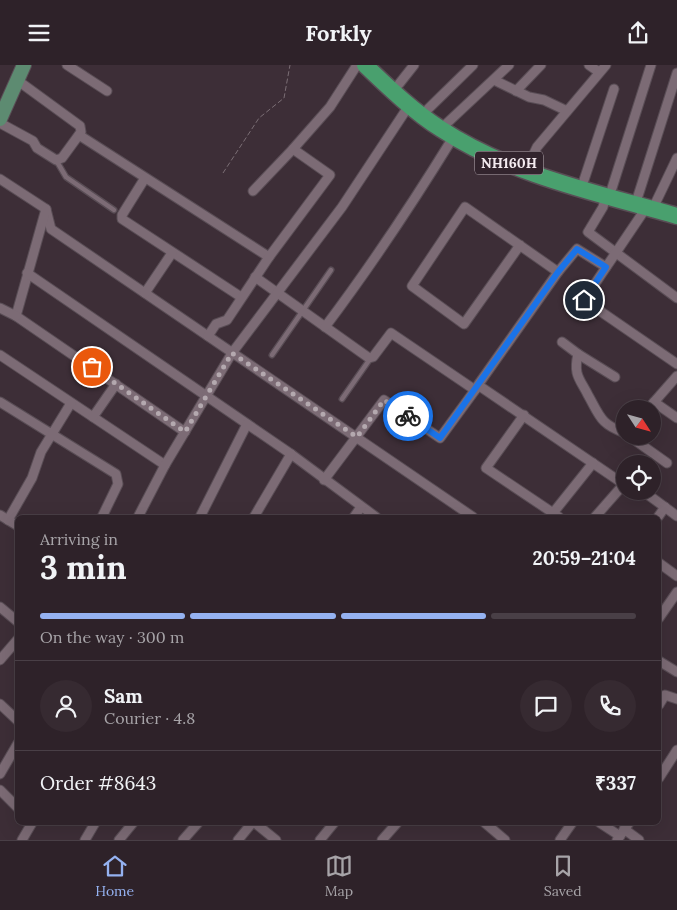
<!DOCTYPE html>
<html lang="en">
<head>
<meta charset="utf-8">
<style>
	:root { --surface:#2e2229; --page:#362a31; --text:#f1f3f6; --muted:#a7a4a8; --line:#493f46; --accent:#95b2f1 }
	body { margin:0; font-family:Lora,serif; background:var(--page); color:var(--text); height:100vh; display:flex; flex-direction:column; font-size:19px; white-space:nowrap }
	* { box-sizing:border-box; margin:0 }
	p { font-size:16px; color:var(--muted) }
	.icon { flex:none; width:28px; height:28px; fill:none; stroke:currentColor; stroke-width:2; stroke-linecap:round; stroke-linejoin:round }
	.map { position:relative; flex:1; overflow:hidden }
	.side { position:absolute; left:15px; top:450px; width:646px; height:310px; display:flex; flex-direction:column; background:var(--surface); border-radius:8px; box-shadow:0 5px 20px #0002,0 0 0 1px var(--line) }
	.side>* { flex:none }
	.needle { width:32px; rotate:126deg }
	.buttons { position:absolute; left:616px; top:335px; display:grid; gap:10px }
	.buttons a { display:grid; place-items:center; width:45px; height:45px; border-radius:50%; background:var(--surface); box-shadow:0 5px 20px #0002,0 0 0 1px var(--line); font-size:25px }
	.pin { position:absolute; display:grid; place-items:center; width:42px; height:42px; color:#fff; margin:-21px; border:2px solid #fff; border-radius:50%; box-shadow:0 1px 5px #0007 }
	.courier { position:absolute; display:grid; place-items:center; width:50px; height:50px; margin:-25px; border:4px solid #1a73e8; border-radius:50%; background:#fff; color:#222; box-shadow:0 1px 6px #0007 }
	.summary em { font-style:normal; font-weight:700 }
	.summary div { display:flex; flex-direction:column-reverse }
	.summary { display:flex; align-items:center; justify-content:space-between; height:85px; padding:0 25px }
	h1 { font-size:32px; font-weight:700; line-height:38px }
	.bar { display:grid; grid-template-columns:repeat(4,1fr); gap:8px 5px; align-content:center; height:60px; padding:0 25px }
	.bar i { height:6px; border-radius:4px; background:var(--line) }
	.bar .selected { background:var(--accent) }
	.bar p { grid-column:span 4 }
	.line { display:flex; align-items:center; gap:12px; padding:0 25px; border-top:1px solid var(--line) }
	.line div { flex:1 }
	.round { display:grid; place-items:center; flex:none; width:52px; height:52px; border-radius:26px; background:var(--page) }
	header { display:flex; justify-content:space-between; align-items:center; height:65px; padding:0 25px; background:var(--surface); font-size:22px; font-weight:700 }
	.menu { display:flex; justify-content:space-around; align-items:center; height:70px; border-top:1px solid var(--line); background:var(--surface); font-size:14px; color:var(--muted) }
	.menu a { display:grid; justify-items:center; gap:2px }
	.menu .selected { color:var(--accent) }
	.map>svg:first-child { display:block }
	.lines { fill:none; stroke-linecap:round; stroke-linejoin:round }
	.lane-casing { stroke:#594d55; stroke-width:7 }
	.street-casing { stroke:#594d55; stroke-width:11 }
	.primary-casing { stroke:#594d55; stroke-width:16 }
	.highway-casing { stroke:#594d55; stroke-width:19 }
	.path { stroke:#7b6e75; stroke-width:1; stroke-dasharray:5 2.5; stroke-linecap:butt }
	.lane { stroke:#7c6b75; stroke-width:4.5 }
	.street { stroke:#7c6b75; stroke-width:9 }
	.primary { stroke:#5d8b71; stroke-width:14 }
	.highway { stroke:#49a06e; stroke-width:16 }
	.done { stroke:#b4a9af; stroke-width:5; stroke-dasharray:0 9 }
	.route { stroke:#1a73e8; stroke-width:6 }
	.labels { text-anchor:middle; dominant-baseline:central; stroke-width:4; stroke-linejoin:round; paint-order:stroke }
	.shield { fill:#32242d; stroke:#baafb6; stroke-width:1 }
	.shield-label { font-size:14px; font-weight:bold; fill:#f4ebf0 }
</style>
</head>
<body>
<header><svg class="icon" aria-label="menu" viewBox="0 0 24 24"><path d="M4 6h16M4 12h16M4 18h16"/></svg>Forkly<svg class="icon" aria-label="share" viewBox="0 0 24 24"><path d="M12 15V3M7 8l5-5 5 5M5 13v7h14v-7"/></svg></header>
<div class="map">
<svg width="677" height="775" viewBox="0 0 677 775">
	<rect width="100%" height="100%" fill="#3d2e37"/>
	<g class="lines">
		<defs>
			<g id="lane">
				<polyline points="56,95 66,112 114,145"/>
				<polyline points="272,290 331,205"/>
				<polyline points="342,334 370,294"/>
			</g>
			<g id="street">
				<polyline points="67,0 107,26"/>
				<polyline points="589,0 599,7"/>
				<polyline points="494,15 529,32 544,35 567,46"/>
				<polyline points="399,19 414,0"/>
				<polyline points="516,26 541,0"/>
				<polyline points="428,44 473,0"/>
				<polyline points="0,58 33,76 37,83 56,95 62,93 81,67 80,61 17,15"/>
				<polyline points="446,59 509,0"/>
				<polyline points="79,70 269,192"/>
				<polyline points="526,105 537,82 606,0"/>
				<polyline points="145,113 122,150 122,154 241,232"/>
				<polyline points="0,114 46,144 51,164 473,452"/>
				<polyline points="584,115 614,24"/>
				<polyline points="612,123 651,0"/>
				<polyline points="253,126 293,84"/>
				<polyline points="606,130 603,142 588,167 677,233"/>
				<polyline points="638,131 677,8"/>
				<polyline points="656,137 677,93"/>
				<polyline points="648,140 584,235 677,299"/>
				<polyline points="46,144 16,251 185,367"/>
				<path d="M520,180l-56,79 -52,-38 53,-79c31,22 62,43 93,65l-80,113 147,100"/>
				<polyline points="558,207 577,184 606,202"/>
				<polyline points="27,208 291,389 376,452"/>
				<polyline points="255,212 369,293 373,292 391,268 475,325"/>
				<polyline points="145,228 172,188"/>
				<polyline points="0,243 16,251"/>
				<path d="M325,262c46,-61 89,-126 129,-191"/>
				<polyline points="208,271 216,259 227,255 269,192 330,110 293,84 330,42 357,0"/>
				<path d="M562,277l16,12c-5,21 2,25 10,41 12,21 12,29 37,38"/>
				<polyline points="578,289 615,312"/>
				<polyline points="0,290 165,400"/>
				<polyline points="0,337 116,409 118,419 102,452"/>
				<polyline points="654,337 677,353"/>
				<polyline points="648,344 677,311"/>
				<polyline points="524,350 486,403 559,452"/>
				<polyline points="93,352 116,319"/>
				<polyline points="629,371 667,398"/>
				<polyline points="324,415 384,335 440,373 478,321"/>
				<polyline points="639,426 647,429 677,451"/>
				<polyline points="553,448 593,398"/>
				<polyline points="0,450 18,461"/>
				<polyline points="138,452 165,400 232,288 342,142 410,39"/>
				<polyline points="200,452 247,359"/>
				<polyline points="254,452 291,389"/>
				<polyline points="354,452 361,442"/>
				<polyline points="595,452 624,419"/>
				<polyline points="658,452 665,442"/>
				<polyline points="8,455 32,413 41,387 71,338"/>
				<polyline points="659,498 677,511"/>
				<polyline points="0,542 18,557"/>
				<polyline points="659,553 677,527"/>
				<polyline points="0,595 18,574"/>
				<polyline points="659,596 677,607"/>
				<polyline points="0,639 18,656"/>
				<polyline points="659,640 665,630 677,634"/>
				<polyline points="0,709 18,678"/>
				<polyline points="659,713 677,685"/>
				<polyline points="0,725 18,743"/>
				<polyline points="255,758 276,775"/>
				<polyline points="485,758 505,775"/>
				<polyline points="600,758 620,771"/>
				<polyline points="624,764 639,775"/>
				<polyline points="22,775 32,758"/>
				<polyline points="85,775 95,758"/>
				<polyline points="119,775 133,758"/>
				<polyline points="183,775 198,758"/>
				<polyline points="238,775 252,758"/>
				<polyline points="320,775 334,758"/>
				<polyline points="382,775 397,758"/>
				<polyline points="560,775 572,758"/>
				<polyline points="617,775 629,758"/>
			</g>
			<polyline id="primary" points="0,54 24,0"/>
			<path id="highway" d="M365,0c23,22 49,47 76,64 70,46 157,64 236,87"/>
		</defs>
		<!-- lane casing -->
		<use href="#lane" class="lane-casing"/>
		<!-- street casing -->
		<use href="#street" class="street-casing"/>
		<!-- primary casing -->
		<use href="#primary" class="primary-casing"/>
		<!-- highway casing -->
		<use href="#highway" class="highway-casing"/>
		<!-- path -->
		<polyline class="path" points="223,108 259,53 284,33 290,0"/>
		<!-- lane -->
		<use href="#lane" class="lane"/>
		<!-- street -->
		<use href="#street" class="street"/>
		<!-- primary -->
		<use href="#primary" class="primary"/>
		<!-- highway -->
		<use href="#highway" class="highway"/>
	</g>
	<g class="lines">
		<!-- done -->
		<polyline class="done" points="92,302 185,367 232,288 357,372 384,335 408,351"/>
		<!-- route -->
		<polyline class="route" points="408,351 440,373 558,207 577,184 606,202 584,235"/>
	</g>
	<g class="labels">
		<!-- shield labels -->
		<rect class="shield" x="475" y="86.5" width="68" height="23" rx="4"/>
		<g class="shield-label">
			<text x="509" y="98">NH160H</text>
		</g>
	</g>
</svg>
<div class="buttons">
<a><svg class="needle" viewBox="-14 -14 28 28"><path d="M0-13l5 13h-10z" fill="#e53935"/><path d="M0 13l5-13h-10z" fill="#a7a4a8"/></svg></a>
<a><svg class="icon" aria-label="locate" viewBox="0 0 24 24"><circle cx="12" cy="12" r="6"/><path d="M12 2v4M12 18v4M2 12h4M18 12h4"/></svg></a>
</div>
<div class="pin" style="left:92px;top:302px;background:#ea580c"><svg class="icon" aria-label="bag" viewBox="0 0 24 24"><path d="M5 8h14l-1 12H6zM9 8a3 3 0 0 1 6 0"/></svg></div>
<div class="pin" style="left:584px;top:235px;background:#1f2937"><svg class="icon" aria-label="home" viewBox="0 0 24 24"><path d="M3 11l9-7 9 7M6 9v11h12V9"/></svg></div>
<div class="courier" style="left:408px;top:351px"><svg class="icon" aria-label="bike" viewBox="0 0 24 24"><circle cx="6" cy="16" r="4"/><circle cx="18" cy="16" r="4"/><path d="M6 16l4-8h5l3 8M10 8l3 8H6M13 5h3"/></svg></div>
<section class="side">
<div class="summary"><div><h1>3 min</h1><p>Arriving in</p></div><em>20:59–21:04</em></div>
<div class="bar"><i class="selected"></i><i class="selected"></i><i class="selected"></i><i></i><p>On the way · 300 m</p></div>
<div class="line" style="height:90px"><a class="round"><svg class="icon" aria-label="person" viewBox="0 0 24 24"><circle cx="12" cy="8" r="4"/><path d="M4 21q1-7 8-7t8 7"/></svg></a><div><b>Sam</b><p>Courier · 4.8</p></div><a class="round"><svg class="icon" aria-label="chat" viewBox="0 0 24 24"><path d="M4 5h16v11H9l-5 4z"/></svg></a><a class="round"><svg class="icon" aria-label="phone" viewBox="0 0 24 24"><path d="M5 4h4l2 5-3 2q2 4 5 5l2-3 5 2v4C11 20 4 13 5 4z"/></svg></a></div>
<div class="line" style="height:65px"><div>Order #8643</div><b>₹337</b></div>
</section>
</div>
<nav class="menu">
<a class="selected"><svg class="icon" aria-label="home" viewBox="0 0 24 24"><path d="M3 11l9-7 9 7M6 9v11h12V9"/></svg>Home</a>
<a><svg class="icon" aria-label="map" viewBox="0 0 24 24"><path d="M3 6l6-2 6 2 6-2v14l-6 2-6-2-6 2zM9 4v14M15 6v14"/></svg>Map</a>
<a><svg class="icon" aria-label="saved" viewBox="0 0 24 24"><path d="M7 4h10v16l-5-4-5 4z"/></svg>Saved</a>
</nav>
</body>
</html>
